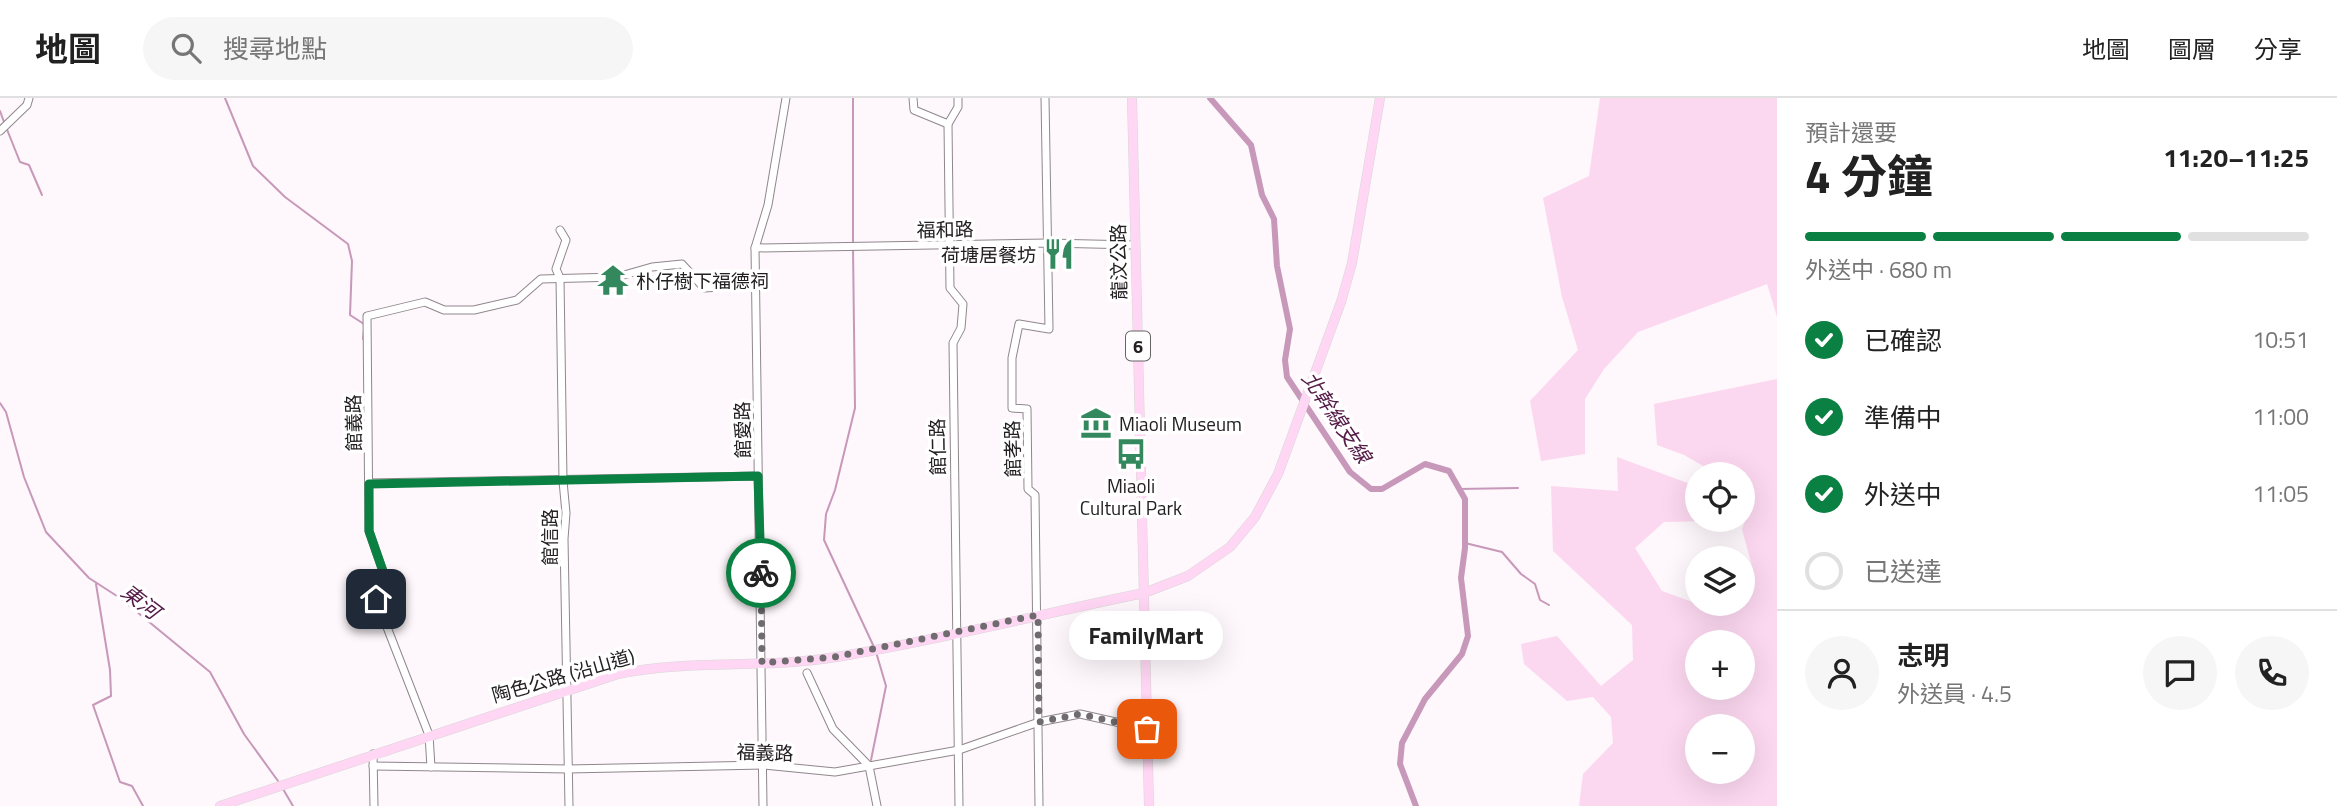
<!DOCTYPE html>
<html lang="zh-TW">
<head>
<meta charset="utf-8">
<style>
	:root { --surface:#fff; --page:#f6f6f6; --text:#222; --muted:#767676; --line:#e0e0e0; --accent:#0b8043 }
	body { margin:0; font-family:"Titillium Web","Noto Sans TC",sans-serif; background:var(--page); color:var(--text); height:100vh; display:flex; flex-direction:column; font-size:26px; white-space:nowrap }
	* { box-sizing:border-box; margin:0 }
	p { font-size:23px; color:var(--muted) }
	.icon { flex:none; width:38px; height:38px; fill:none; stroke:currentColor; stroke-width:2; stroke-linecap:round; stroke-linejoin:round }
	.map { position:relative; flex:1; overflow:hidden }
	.panel { display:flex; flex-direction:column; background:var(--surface); width:560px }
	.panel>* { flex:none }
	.tools { position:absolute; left:1685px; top:364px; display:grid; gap:14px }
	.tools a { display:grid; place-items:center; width:70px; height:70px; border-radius:50%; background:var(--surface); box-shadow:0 7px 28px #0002; font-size:35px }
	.pin { position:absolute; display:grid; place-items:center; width:60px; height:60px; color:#fff; margin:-30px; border-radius:14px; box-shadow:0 4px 10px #0006 }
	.courier { position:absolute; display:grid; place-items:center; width:70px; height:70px; margin:-35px; border:5px solid #0b8043; border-radius:50%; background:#fff; color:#222; box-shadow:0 2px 9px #0007 }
	.bubble { position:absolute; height:49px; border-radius:24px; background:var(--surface); box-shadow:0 7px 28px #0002; font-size:23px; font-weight:700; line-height:49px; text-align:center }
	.summary em { font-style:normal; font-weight:700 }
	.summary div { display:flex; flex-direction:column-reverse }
	.summary { display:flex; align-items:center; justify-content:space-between; height:119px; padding:0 28px }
	h1 { font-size:46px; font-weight:700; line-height:52px }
	.bar { display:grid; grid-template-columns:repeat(4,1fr); gap:10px 7px; align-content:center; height:84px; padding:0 28px }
	.bar i { height:9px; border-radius:5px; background:var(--line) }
	.bar .active { background:var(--accent) }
	.bar p { grid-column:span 4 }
	.line { display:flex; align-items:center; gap:18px; padding:0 28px; border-top:2px solid var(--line) }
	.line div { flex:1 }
	.round { display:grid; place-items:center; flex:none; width:74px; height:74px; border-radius:37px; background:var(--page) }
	ol { padding:0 28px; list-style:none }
	li { display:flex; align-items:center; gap:21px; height:77px }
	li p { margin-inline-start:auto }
	li .icon { padding:7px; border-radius:50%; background:var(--accent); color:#fff; stroke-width:4 }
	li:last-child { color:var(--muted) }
	li i { width:38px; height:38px; border:4px solid var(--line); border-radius:50% }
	header { display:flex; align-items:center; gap:42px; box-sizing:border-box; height:98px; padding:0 35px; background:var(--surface); border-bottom:2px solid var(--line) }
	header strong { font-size:33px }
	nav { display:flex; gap:38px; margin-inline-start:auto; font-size:24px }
	.search { width:490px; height:63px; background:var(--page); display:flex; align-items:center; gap:18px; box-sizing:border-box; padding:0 24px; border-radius:38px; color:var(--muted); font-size:26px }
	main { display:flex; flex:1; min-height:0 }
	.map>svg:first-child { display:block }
	.green { fill:#fcd8f0; fill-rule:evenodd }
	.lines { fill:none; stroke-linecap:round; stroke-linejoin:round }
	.stream { stroke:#c798b9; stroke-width:2 }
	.canal { stroke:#c798b9; stroke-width:6 }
	.minor-casing { stroke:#8f878c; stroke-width:9 }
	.major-casing { stroke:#d7d7d7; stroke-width:10 }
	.minor { stroke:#fff; stroke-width:7 }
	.major { stroke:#ffd6f3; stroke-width:9 }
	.done { stroke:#706b6e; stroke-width:7; stroke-dasharray:0 12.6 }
	.route { stroke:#0b8043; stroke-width:9 }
	.labels { text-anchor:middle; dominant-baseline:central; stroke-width:7; stroke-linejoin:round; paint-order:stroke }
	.shield { fill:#fff; stroke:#656364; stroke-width:2 }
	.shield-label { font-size:18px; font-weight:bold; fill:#232022 }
	.street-label { font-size:19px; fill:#232022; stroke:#fff }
	.poi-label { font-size:19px; fill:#232022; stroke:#fff; text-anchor:start }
	.water-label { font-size:21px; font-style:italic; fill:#541b47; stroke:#fff }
</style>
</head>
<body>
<header>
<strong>地圖</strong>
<div class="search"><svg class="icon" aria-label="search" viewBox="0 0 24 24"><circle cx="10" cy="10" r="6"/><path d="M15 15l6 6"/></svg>搜尋地點</div>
<nav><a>地圖</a><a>圖層</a><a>分享</a></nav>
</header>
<main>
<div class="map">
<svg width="1777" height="708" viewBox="0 0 1777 708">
	<rect width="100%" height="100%" fill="#fef7fb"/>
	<!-- green -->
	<g class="green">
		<polygon points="1600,0 1777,0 1777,219 1767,186 1638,234 1604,271 1585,301 1585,356 1541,363 1530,303 1578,252 1562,199 1543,100 1589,78"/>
		<path d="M1777,281v427h-198l4,-32 30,-31 -2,-26 -18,-20 -26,4 -43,-37 -3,-20 36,-8 44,50 32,-26 -1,-35 -79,-74 -2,-65 67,5 -1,-34 76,28 4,13 1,22 8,1 -42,1 -29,26 27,43 36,13h45v-20l12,-6 -13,-49 13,-32 -12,-7v-16h-26l-33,-19 -27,-10 -3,-41zM1698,544h45v46h-45zM1698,628h45v46h-45z"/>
	</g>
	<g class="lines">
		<!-- stream -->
		<g class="stream">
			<polyline points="225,0 253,68 285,99 348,146 352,163 350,217 364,226"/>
			<polyline points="0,13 4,24"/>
			<polyline points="6,29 20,64 29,67 42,97"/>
			<polyline points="853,144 853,0"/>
			<polyline points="853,150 855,310 835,392 826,416 824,442 874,549"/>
			<polyline points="363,241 364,232"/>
			<polyline points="0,305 6,314 24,379 46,434 89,480 120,500 210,574 244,636 278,683"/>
			<polyline points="1459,391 1518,390"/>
			<polyline points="1465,445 1502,454 1521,476 1535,486 1540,502 1549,507"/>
			<polyline points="96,486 110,572 111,598 93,607 120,684 132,688 143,708"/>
			<polyline points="871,662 886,588 876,554"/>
			<polyline points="283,691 293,708"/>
		</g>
		<!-- canal -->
		<polyline class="canal" points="1210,0 1251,47 1262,97 1274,121 1277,168 1290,231 1285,262 1287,279 1350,374 1371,391 1382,391 1425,366 1449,373 1465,401 1465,450 1461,480 1468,538 1462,556 1425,601 1402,645 1400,666 1416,708"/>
		<defs>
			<g id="minor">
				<polyline points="913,0 914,12 948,26"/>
				<polyline points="958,0 958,9 948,26 950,190 963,206 961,230 953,245 959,708"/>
				<polyline points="0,33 27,7 29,0"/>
				<polyline points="560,132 566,142 556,171 560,180 563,383 566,415 564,441 569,708"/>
				<polyline points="755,150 1048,145 1135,147"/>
				<polyline points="369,385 758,378"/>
				<polyline points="807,575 833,631 869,668 877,708"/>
				<polyline points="373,656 374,708"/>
				<polyline points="373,668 568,671 764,667 835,674 959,652 1039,624 1080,616 1147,631"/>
				<polyline points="431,669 429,637 376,501 385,479 369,433 367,218 425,204 444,212 474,212 517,202 541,181 617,179 652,169 682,166 704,190 755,187"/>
				<polyline points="763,708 755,150 768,107 786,0"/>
				<polyline points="1039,708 1035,397 1028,391 1027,311 1012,310 1012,260 1019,226 1049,231 1045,0"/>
			</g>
			<g id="major">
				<polyline points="1132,0 1149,708"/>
				<path d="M220,708l398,-132c72,-15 145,-5 218,-17 103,-17 205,-43 308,-64l44,-17 42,-29 25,-30 23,-43 63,-172 11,-39 28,-165"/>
			</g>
		</defs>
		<!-- minor casing -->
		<use href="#minor" class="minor-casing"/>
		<!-- major casing -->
		<use href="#major" class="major-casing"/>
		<!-- minor -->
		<use href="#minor" class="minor"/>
		<!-- major -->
		<use href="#major" class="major"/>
	</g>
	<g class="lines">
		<!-- done -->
		<polyline class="done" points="761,475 762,565 834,559 1038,517 1039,624 1080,616 1147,631"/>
		<!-- route -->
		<polyline class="route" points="376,501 385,479 369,433 369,386 758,378 761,475"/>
	</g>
	<!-- icons -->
	<defs>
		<symbol id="restaurant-bare" viewBox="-9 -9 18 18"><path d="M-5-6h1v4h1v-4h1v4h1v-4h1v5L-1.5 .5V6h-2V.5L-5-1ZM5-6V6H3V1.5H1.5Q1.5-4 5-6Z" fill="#33895d" stroke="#fff" stroke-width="2.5" paint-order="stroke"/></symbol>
		<symbol id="temple-bare" viewBox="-9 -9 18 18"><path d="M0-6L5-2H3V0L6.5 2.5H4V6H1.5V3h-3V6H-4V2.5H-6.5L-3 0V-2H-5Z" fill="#33895d" stroke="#fff" stroke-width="2.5" paint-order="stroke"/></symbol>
		<symbol id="museum-bare" viewBox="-9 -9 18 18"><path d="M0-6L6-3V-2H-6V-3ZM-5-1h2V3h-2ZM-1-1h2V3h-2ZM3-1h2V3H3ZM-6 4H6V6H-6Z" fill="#33895d" stroke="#fff" stroke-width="2.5" paint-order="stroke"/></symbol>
		<symbol id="bus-bare" viewBox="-9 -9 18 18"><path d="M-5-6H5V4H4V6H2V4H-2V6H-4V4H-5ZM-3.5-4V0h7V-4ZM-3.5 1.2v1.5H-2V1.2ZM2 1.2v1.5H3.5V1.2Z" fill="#33895d" stroke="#fff" stroke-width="2.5" paint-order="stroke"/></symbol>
	</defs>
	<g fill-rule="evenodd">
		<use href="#restaurant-bare" x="1037" y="134" width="44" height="44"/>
		<use href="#temple-bare" x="591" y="160" width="44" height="44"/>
		<use href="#museum-bare" x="1074" y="303" width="44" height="44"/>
		<use href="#bus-bare" x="1109" y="334" width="44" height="44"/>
	</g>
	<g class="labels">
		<!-- shield labels -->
		<rect class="shield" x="1126" y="233.5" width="24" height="29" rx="5"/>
		<g class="shield-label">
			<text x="1138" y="248">6</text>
		</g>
		<!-- street labels -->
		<g class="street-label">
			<text transform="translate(945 131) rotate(-1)">福和路</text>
			<text transform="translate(1118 164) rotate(-91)">龍汶公路</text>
			<text transform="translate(353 325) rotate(-91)">館義路</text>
			<text transform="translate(742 332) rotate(-91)">館愛路</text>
			<text transform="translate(937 349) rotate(-91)">館仁路</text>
			<text transform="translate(1012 351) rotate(-91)">館孝路</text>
			<text transform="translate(549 439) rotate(-90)">館信路</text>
			<text transform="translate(563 577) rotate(-16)">陶色公路 (沿山道)</text>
			<text transform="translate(765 654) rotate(2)">福義路</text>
		</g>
		<!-- poi labels -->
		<g class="poi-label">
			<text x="1036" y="156" text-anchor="end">荷塘居餐坊</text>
			<text x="636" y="182">朴仔樹下福德祠</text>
			<text x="1119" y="325">Miaoli Museum</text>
			<text x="1131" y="387" text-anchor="middle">Miaoli<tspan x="1131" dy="22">Cultural Park</tspan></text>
		</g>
		<!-- water labels -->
		<g class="water-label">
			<text transform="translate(1337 319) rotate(56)">北幹線支線</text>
			<text transform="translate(141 503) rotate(38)">東河</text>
		</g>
	</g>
</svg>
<div class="tools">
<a><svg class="icon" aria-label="locate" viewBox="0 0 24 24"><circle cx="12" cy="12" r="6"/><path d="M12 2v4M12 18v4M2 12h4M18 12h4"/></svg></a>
<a><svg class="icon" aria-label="layers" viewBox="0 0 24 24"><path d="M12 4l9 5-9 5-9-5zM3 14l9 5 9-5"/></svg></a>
<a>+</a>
<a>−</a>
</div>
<div class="pin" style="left:1147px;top:631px;background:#ea580c"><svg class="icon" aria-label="bag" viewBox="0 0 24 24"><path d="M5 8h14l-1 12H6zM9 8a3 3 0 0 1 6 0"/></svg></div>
<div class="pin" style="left:376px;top:501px;background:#1f2937"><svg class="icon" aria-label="home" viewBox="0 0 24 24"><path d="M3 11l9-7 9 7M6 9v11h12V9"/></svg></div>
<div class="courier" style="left:761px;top:475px"><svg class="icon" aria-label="bike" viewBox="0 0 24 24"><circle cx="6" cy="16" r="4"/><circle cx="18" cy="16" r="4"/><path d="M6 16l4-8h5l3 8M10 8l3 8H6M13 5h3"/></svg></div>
<div class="bubble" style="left:1069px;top:513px;width:154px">FamilyMart</div>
</div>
<section class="panel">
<div class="summary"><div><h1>4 分鐘</h1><p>預計還要</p></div><em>11:20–11:25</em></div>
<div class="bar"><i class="active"></i><i class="active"></i><i class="active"></i><i></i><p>外送中 · 680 m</p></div>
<ol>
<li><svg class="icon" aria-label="check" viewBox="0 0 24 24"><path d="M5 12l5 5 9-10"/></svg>已確認<p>10:51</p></li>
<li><svg class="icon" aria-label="check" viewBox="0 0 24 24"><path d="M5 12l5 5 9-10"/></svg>準備中<p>11:00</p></li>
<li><svg class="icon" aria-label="check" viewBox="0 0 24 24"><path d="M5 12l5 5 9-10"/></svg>外送中<p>11:05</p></li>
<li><i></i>已送達</li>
</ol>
<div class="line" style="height:126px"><a class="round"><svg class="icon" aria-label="person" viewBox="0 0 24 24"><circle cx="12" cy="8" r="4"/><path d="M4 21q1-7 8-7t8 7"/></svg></a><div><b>志明</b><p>外送員 · 4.5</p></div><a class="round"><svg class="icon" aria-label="chat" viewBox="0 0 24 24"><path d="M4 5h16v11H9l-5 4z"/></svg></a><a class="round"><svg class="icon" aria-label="phone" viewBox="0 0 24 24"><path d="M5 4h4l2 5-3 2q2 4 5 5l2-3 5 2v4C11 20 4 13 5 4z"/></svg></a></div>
</section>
</main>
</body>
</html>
